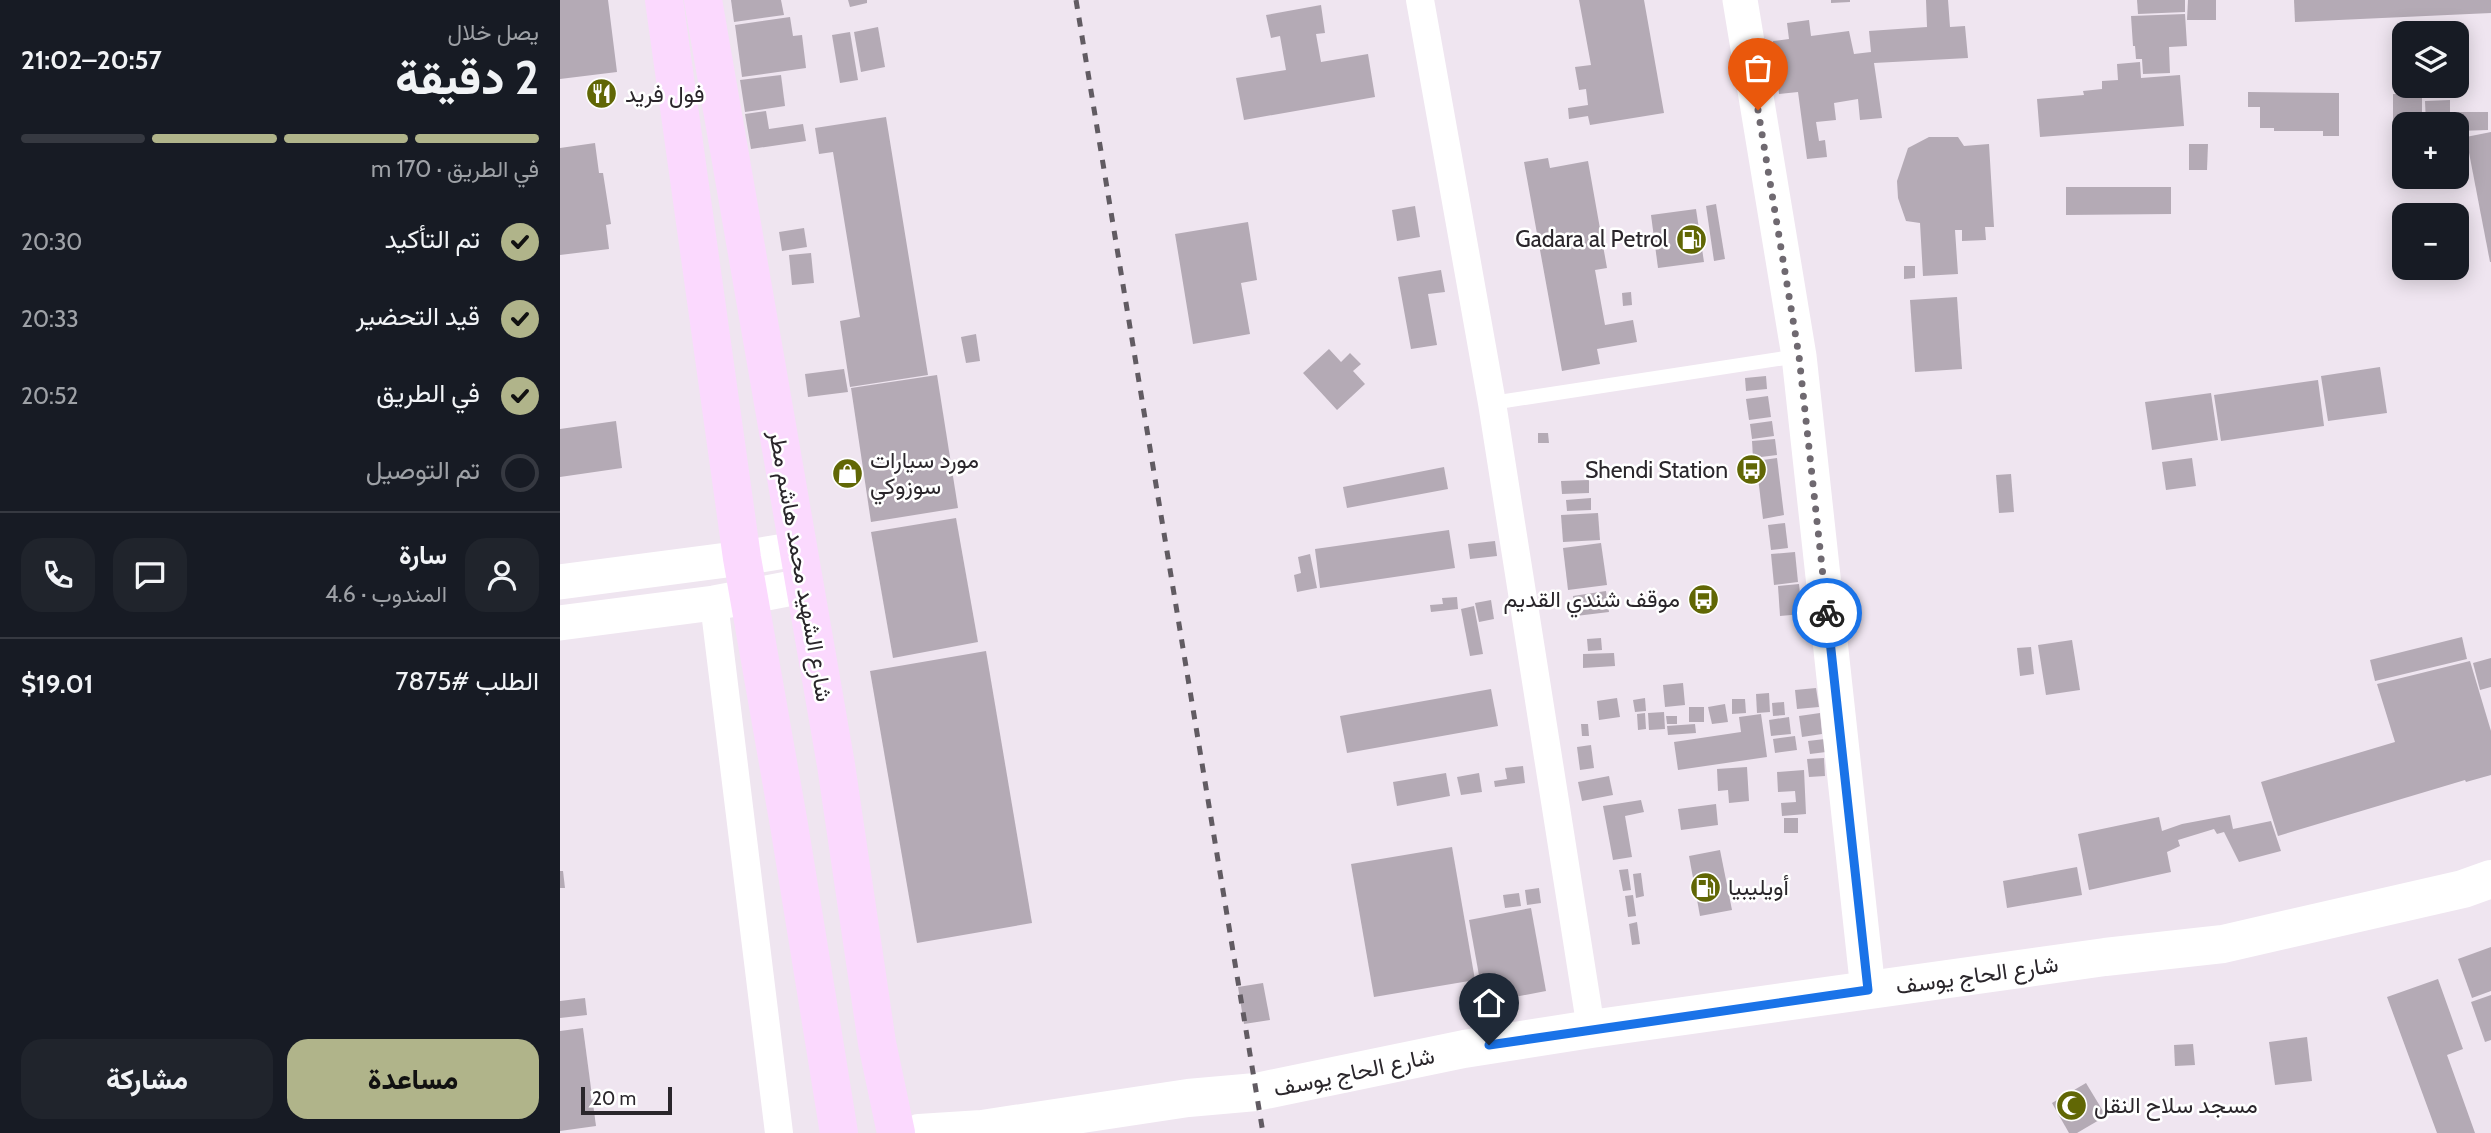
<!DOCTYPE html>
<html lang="ar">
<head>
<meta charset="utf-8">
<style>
	:root { --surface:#171b24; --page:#20242c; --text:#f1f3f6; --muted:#9ea1a6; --line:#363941; --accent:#b0b48a }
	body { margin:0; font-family:Cabin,Vazirmatn,sans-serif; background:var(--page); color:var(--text); direction:rtl; height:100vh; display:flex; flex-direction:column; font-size:26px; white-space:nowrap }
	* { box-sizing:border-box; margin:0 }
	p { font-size:23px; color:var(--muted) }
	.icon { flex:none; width:38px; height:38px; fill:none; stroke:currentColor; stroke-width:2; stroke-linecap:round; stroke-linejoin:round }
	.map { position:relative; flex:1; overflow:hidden; direction:ltr }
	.drawer { display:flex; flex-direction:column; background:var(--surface); width:560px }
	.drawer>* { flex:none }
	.controls { position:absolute; left:1832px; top:21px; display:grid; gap:14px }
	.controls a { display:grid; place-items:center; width:77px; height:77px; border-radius:14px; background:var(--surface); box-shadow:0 4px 18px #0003; font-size:35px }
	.scale { position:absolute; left:21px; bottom:18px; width:91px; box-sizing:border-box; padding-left:7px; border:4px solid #2a262b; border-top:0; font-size:19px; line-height:24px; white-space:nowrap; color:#2a262b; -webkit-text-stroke:5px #fff; paint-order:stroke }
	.pin { position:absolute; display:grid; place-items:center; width:60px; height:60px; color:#fff; margin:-72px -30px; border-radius:50% 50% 50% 0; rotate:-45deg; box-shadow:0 0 7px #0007 }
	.pin .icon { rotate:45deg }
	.courier { position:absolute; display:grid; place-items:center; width:70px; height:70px; margin:-35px; border:5px solid #1a73e8; border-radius:50%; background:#fff; color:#222; box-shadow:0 2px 9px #0007 }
	.summary em { font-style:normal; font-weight:800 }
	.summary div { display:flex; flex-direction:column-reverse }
	.summary { display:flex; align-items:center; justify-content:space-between; height:119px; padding:0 21px }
	h1 { font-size:46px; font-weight:800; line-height:52px }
	.bar { display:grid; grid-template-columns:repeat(4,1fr); gap:10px 7px; align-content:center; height:84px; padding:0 21px }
	.bar i { height:9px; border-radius:5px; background:var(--line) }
	.bar .selected { background:var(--accent) }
	.bar p { grid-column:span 4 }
	.line { display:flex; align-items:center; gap:18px; padding:0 21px; border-top:2px solid var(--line) }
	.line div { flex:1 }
	.round { display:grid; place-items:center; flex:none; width:74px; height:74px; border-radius:21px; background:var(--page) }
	ol { padding:0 21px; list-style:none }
	li { display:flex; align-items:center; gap:21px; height:77px }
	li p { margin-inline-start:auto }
	li .icon { padding:7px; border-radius:50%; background:var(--accent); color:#111; stroke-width:4 }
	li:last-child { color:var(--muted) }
	li i { width:38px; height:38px; border:4px solid var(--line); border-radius:50% }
	.action { display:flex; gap:14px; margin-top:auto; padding:14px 21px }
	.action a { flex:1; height:80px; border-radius:21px; background:var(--accent); color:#111; font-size:28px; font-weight:800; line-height:80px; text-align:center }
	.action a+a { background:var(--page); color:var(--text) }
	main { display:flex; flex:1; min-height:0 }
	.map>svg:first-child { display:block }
	.building { fill:#b4aab5 }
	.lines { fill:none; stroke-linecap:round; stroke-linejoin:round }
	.service { stroke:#fff; stroke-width:14 }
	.minor { stroke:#fff; stroke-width:28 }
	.tertiary { stroke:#fff; stroke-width:35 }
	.secondary { stroke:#fff; stroke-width:38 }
	.primary { stroke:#fbd9fe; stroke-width:38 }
	.rail { stroke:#615b62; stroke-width:5; stroke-dasharray:9 9; stroke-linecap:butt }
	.done { stroke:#6f6970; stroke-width:7; stroke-dasharray:0 12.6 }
	.route { stroke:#1a73e8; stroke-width:9 }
	.labels { text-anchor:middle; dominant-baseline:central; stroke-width:5; stroke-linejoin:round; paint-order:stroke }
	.poi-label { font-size:23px; fill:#2a262b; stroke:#fff; text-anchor:start }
	.street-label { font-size:23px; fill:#2a262b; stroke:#fff }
</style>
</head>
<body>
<main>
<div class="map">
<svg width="1931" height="1133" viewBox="0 0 1931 1133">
	<rect width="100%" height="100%" fill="#efe5f0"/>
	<!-- building -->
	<g class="building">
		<polygon points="0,0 48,0 57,72 0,79"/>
		<polygon points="171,0 221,0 224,15 174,22"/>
		<polygon points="288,0 307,0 307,3 290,7"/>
		<polygon points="1019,0 1084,0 1104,113 1030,125 1028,116 1009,119 1008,108 1028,105 1026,89 1019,90 1015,67 1031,65"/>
		<polygon points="1271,0 1290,0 1290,2 1271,3"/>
		<polygon points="1366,0 1388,0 1390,27 1405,26 1408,58 1314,63 1322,118 1300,120 1298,99 1274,103 1276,120 1256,122 1259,141 1265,140 1267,157 1247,159 1238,92 1219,94 1213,41 1229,39 1227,23 1249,20 1251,36 1289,31 1294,54 1311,52 1309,31 1367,27"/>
		<polygon points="1577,0 1625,0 1625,12 1578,14"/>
		<polygon points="1628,0 1656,0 1656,20 1627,20"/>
		<polygon points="1734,0 1931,0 1931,13 1735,22"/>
		<polygon points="761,5 765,33 756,34 761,62 808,54 815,97 684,120 676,78 726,70 720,36 711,38 706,15"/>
		<polygon points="1625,14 1627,46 1609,47 1610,73 1583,74 1582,59 1576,59 1575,46 1573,46 1571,16"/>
		<polygon points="230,17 233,36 242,35 246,68 182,77 175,25"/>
		<polygon points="318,27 325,67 301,72 294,32"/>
		<polygon points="290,32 298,80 280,83 272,35"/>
		<polygon points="1580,62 1581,78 1620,75 1624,126 1480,137 1477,99 1524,95 1523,91 1542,89 1542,81 1558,80 1557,64"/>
		<polygon points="221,75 225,106 185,112 180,80"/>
		<polygon points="1688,92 1779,93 1779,136 1763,136 1763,131 1714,131 1714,128 1700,128 1700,107 1688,107"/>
		<rect x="1833" y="94" width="29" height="26"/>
		<polygon points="1890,100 1890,124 1866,124 1865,101"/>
		<polygon points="206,111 209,129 243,124 246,141 191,149 185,114"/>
		<polygon points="1898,112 1928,112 1928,130 1899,131"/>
		<polygon points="326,117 368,375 290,387 280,321 300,317 273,152 259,154 255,128"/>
		<polygon points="1931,132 1931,262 1930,262 1906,137"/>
		<polygon points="1369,137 1398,137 1404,146 1429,144 1434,227 1425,227 1426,240 1402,241 1402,230 1395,230 1398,274 1363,276 1360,223 1346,221 1338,198 1337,181 1348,148"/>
		<polygon points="35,143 39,173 43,173 51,224 46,225 49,249 0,255 0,148"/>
		<polygon points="1629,144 1648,144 1647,170 1629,170"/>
		<polygon points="988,158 990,168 1028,161 1047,268 1035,270 1045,325 1073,320 1077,342 1037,349 1040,364 1002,371 964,162"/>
		<polygon points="1506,187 1611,187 1611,214 1506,215"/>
		<polygon points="1156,204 1165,259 1154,261 1146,206"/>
		<polygon points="855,206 860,237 837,241 832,210"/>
		<polygon points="1136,209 1144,262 1098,268 1091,215"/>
		<polygon points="688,222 697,280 681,283 690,334 633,344 615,234"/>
		<polygon points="244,228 247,247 222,251 219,232"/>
		<polygon points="251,253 254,283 232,285 229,255"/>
		<polygon points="1344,266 1355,266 1355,278 1344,279"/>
		<polygon points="881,270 885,292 868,294 877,345 851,349 838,277"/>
		<polygon points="1071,292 1072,305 1063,306 1062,293"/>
		<polygon points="1397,297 1402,369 1355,372 1350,300"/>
		<polygon points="416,334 420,361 406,363 401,337"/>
		<polygon points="769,349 781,362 790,353 801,364 793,371 805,384 777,410 743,373"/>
		<polygon points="1820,367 1827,413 1768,421 1761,376"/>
		<polygon points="284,369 288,392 248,397 245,374"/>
		<polygon points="377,375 398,508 311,522 291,388"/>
		<polygon points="1206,376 1207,389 1186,391 1185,378"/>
		<polygon points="1758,380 1764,426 1661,441 1654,395"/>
		<polygon points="1651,393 1658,440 1592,450 1585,402"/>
		<polygon points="1208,396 1211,417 1189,420 1186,399"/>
		<polygon points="56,421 62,468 0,477 0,429"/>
		<polygon points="1212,421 1214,436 1192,439 1190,424"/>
		<polygon points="978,433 988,433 989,443 978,443"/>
		<polygon points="1215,439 1217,455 1193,458 1192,441"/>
		<polygon points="1217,458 1224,515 1203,519 1196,461"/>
		<polygon points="1632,458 1636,486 1606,490 1602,462"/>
		<polygon points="884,467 888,489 787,508 783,487"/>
		<polygon points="1451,474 1454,512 1439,513 1436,475"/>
		<polygon points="1029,480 1029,493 1002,494 1001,481"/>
		<polygon points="1031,498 1031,510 1007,511 1006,500"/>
		<polygon points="1038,513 1040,540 1003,542 1001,515"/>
		<polygon points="396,518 418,642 333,658 311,532"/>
		<polygon points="1225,523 1228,548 1211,550 1208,525"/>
		<polygon points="889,530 895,568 760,588 755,549"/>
		<polygon points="935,541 937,556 910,559 908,544"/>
		<polygon points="1041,543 1047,585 1008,590 1003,548"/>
		<polygon points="1235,552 1238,582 1214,585 1211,554"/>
		<polygon points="750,554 757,588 737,592 734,575 741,573 738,557"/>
		<polygon points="1239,584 1242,614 1220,616 1218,586"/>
		<polygon points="1046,591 1049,612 1016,616 1013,596"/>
		<polygon points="897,597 898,609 871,612 870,605 883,604 882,598"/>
		<polygon points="931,600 934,619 919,622 915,603"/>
		<polygon points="914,606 923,654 910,656 901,609"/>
		<polygon points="1902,637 1907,659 1815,681 1810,660"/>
		<polygon points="1041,638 1042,650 1028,651 1027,639"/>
		<polygon points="1512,640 1520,690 1486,695 1478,645"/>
		<polygon points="1471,647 1474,674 1460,676 1457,648"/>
		<polygon points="426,651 472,923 357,943 310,671"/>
		<polygon points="1054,653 1055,666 1023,668 1023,654"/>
		<polygon points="1931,658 1931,687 1920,690 1913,663"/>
		<polygon points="1910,661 1931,731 1931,775 1906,782 1905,780 1718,836 1701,782 1835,742 1817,684"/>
		<polygon points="1123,683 1125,705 1105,707 1103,685"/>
		<polygon points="1256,688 1259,707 1237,709 1235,690"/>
		<polygon points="931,689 938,726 787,753 780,716"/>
		<polygon points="1209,693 1210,712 1197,713 1196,694"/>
		<polygon points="1057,698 1060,717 1039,720 1037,701"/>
		<polygon points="1085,698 1086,711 1075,712 1073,700"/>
		<polygon points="1172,699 1185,699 1186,713 1172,714"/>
		<polygon points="1224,702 1225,715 1213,716 1212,703"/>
		<polygon points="1165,704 1168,722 1152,724 1148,707"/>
		<rect x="1129" y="707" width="15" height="15"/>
		<polygon points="1104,712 1105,729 1089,730 1088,713"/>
		<polygon points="1085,713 1086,729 1078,730 1077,714"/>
		<polygon points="1260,713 1262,734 1242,737 1239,716"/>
		<polygon points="1201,714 1207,757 1118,770 1114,742 1181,732 1179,717"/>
		<polygon points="1106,716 1117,716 1117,724 1107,724"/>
		<polygon points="1229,717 1231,734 1211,736 1209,720"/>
		<polygon points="1021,724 1028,724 1029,736 1022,736"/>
		<polygon points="1135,724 1136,733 1108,735 1107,726"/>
		<polygon points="1235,736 1237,750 1215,753 1213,739"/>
		<polygon points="1265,739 1266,752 1250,754 1248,741"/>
		<polygon points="1031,745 1034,768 1020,770 1017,747"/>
		<polygon points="1264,758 1265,776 1249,777 1247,759"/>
		<polygon points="963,766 965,783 935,787 934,781 947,779 945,768"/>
		<polygon points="1187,767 1189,801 1169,803 1168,790 1158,791 1157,769"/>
		<polygon points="1244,770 1246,814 1222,816 1221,803 1236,802 1235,791 1218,792 1217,772"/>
		<polygon points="886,773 890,796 837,806 833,782"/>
		<polygon points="919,773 922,792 901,795 897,777"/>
		<polygon points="1049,776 1053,795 1022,801 1018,782"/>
		<polygon points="1081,800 1084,812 1065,816 1072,857 1053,860 1043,806"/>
		<polygon points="1156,804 1158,825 1121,830 1118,809"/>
		<polygon points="1670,815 1673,829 1711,821 1721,851 1679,862 1664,832 1657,834 1654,829 1618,840 1620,846 1607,852 1611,872 1529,890 1518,834 1599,817 1602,831 1622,824"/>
		<rect x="1224" y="818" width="14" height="15"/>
		<polygon points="892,847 915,980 814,997 791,864"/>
		<polygon points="1160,850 1172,910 1140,916 1129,856"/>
		<polygon points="1517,867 1522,895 1447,908 1443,881"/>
		<polygon points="1068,869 1071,890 1063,891 1059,870"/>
		<polygon points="0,871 3,871 5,888 0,888"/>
		<polygon points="1081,873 1084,896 1076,898 1073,874"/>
		<polygon points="979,888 981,903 967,905 965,890"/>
		<polygon points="959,893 961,906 945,908 943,895"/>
		<polygon points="1073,895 1076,916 1068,917 1065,896"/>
		<polygon points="971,908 986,991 924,1003 909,920"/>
		<polygon points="1077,922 1080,944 1072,945 1069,924"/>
		<polygon points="1931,947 1931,991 1912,998 1898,959"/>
		<polygon points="1878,979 1903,1049 1887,1055 1915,1133 1877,1133 1827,997"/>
		<polygon points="703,983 710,1020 684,1024 678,987"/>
		<polygon points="1931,995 1931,1040 1925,1042 1911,1002"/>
		<polygon points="25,998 27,1015 0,1018 0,1001"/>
		<polygon points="23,1028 36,1126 0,1131 0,1031"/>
		<polygon points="1747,1037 1752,1081 1715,1085 1709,1042"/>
		<polygon points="1633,1044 1635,1065 1615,1066 1614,1045"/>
		<polygon points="1526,1083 1546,1116 1517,1133 1509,1133 1492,1103"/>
	</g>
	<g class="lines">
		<!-- service -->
		<polyline class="service" points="932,403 1238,356"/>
		<!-- minor -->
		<g class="minor">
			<polyline points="860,0 932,403 1031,1029"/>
			<polyline points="154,603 219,1133"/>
		</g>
		<!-- tertiary -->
		<g class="tertiary">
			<polyline points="1180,0 1239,356 1308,990"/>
			<polyline points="0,582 182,558 237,549"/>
			<polyline points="0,623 154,603 243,586"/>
		</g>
		<!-- secondary -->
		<polyline class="secondary" points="359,1133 422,1129 628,1098 696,1092 904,1049 1031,1029 1545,957 1663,944 1903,889 1931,879"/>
		<!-- primary -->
		<g class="primary">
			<polyline points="104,0 182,558 229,825 279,1133"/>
			<polyline points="143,0 276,765 317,1043 336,1133"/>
		</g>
		<!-- rail -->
		<polyline class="rail" points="516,0 703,1133"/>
	</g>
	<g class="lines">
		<!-- done -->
		<polyline class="done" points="1198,110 1239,356 1267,613"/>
		<!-- route -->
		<polyline class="route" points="929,1045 1308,990 1267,613"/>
	</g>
	<!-- icons -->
	<defs>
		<symbol id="restaurant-disc" viewBox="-11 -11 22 22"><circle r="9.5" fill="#616705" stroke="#fff"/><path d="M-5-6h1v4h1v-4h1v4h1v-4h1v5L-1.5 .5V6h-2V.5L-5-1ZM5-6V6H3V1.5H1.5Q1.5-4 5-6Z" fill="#fff"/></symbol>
		<symbol id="fuel-disc" viewBox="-11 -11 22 22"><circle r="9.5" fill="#616705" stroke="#fff"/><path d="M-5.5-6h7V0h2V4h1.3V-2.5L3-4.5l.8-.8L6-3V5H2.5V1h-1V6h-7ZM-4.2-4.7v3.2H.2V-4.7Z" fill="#fff"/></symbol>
		<symbol id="bus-disc" viewBox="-11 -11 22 22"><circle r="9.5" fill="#616705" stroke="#fff"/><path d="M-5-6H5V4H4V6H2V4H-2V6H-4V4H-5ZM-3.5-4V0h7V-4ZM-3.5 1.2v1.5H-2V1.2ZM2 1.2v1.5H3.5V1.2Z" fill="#fff"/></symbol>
		<symbol id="shop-disc" viewBox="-11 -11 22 22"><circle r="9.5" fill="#616705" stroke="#fff"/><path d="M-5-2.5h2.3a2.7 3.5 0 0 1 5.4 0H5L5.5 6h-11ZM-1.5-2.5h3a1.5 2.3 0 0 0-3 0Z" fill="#fff"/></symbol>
		<symbol id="mosque-disc" viewBox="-11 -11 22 22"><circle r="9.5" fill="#616705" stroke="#fff"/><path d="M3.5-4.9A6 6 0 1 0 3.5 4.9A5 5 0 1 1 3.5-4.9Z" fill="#fff"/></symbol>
	</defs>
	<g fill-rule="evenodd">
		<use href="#restaurant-disc" x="24" y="76" width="35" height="35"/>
		<use href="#fuel-disc" x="1114" y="222" width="35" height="35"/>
		<use href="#bus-disc" x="1174" y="452" width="35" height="35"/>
		<use href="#shop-disc" x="270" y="456" width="35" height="35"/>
		<use href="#bus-disc" x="1126" y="582" width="35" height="35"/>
		<use href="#fuel-disc" x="1128" y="870" width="35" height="35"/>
		<use href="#mosque-disc" x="1494" y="1088" width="35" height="35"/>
	</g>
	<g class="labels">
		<!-- poi labels -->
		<g class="poi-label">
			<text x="65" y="94">فول فريد</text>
			<text x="1108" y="239" text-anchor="end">Gadara al Petrol</text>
			<text x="310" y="460">مورد سيارات<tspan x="310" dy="26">سوزوكي</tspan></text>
			<text x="1168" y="470" text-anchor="end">Shendi Station</text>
			<text x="1120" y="599" text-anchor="end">موقف شندي القديم</text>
			<text x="1168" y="887">أويليبيا</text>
			<text x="1534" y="1105">مسجد سلاح النقل</text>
		</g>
		<!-- street labels -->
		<g class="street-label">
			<text transform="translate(241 566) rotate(80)">شارع الشهيد محمد هاشم مطر</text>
			<text transform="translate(1417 975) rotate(-8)">شارع الحاج يوسف</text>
			<text transform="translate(794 1072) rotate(-12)">شارع الحاج يوسف</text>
		</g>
	</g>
</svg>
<div class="controls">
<a><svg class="icon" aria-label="layers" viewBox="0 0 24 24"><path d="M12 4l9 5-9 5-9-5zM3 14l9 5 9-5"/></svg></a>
<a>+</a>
<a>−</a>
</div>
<div class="scale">20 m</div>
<div class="pin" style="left:1198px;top:110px;background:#ea580c"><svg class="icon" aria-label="bag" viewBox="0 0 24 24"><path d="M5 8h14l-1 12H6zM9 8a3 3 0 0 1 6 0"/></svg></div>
<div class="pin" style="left:929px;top:1045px;background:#1f2937"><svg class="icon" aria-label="home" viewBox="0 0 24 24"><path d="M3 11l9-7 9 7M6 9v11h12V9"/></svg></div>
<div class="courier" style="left:1267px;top:613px"><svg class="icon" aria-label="bike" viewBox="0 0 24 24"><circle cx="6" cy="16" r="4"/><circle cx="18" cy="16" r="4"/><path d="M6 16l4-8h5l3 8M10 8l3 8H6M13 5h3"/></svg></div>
</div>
<section class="drawer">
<div class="summary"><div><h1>2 دقيقة</h1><p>يصل خلال</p></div><em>20:57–21:02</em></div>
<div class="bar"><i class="selected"></i><i class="selected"></i><i class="selected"></i><i></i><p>في الطريق · 170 m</p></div>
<ol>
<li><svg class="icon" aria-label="check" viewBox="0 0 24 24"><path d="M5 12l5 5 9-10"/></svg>تم التأكيد<p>20:30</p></li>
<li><svg class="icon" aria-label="check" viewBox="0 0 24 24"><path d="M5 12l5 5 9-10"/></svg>قيد التحضير<p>20:33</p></li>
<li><svg class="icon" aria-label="check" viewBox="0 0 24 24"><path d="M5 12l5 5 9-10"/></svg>في الطريق<p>20:52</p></li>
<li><i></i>تم التوصيل</li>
</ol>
<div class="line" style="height:126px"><a class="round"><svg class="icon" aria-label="person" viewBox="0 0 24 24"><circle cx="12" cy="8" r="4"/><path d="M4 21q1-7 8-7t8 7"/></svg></a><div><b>سارة</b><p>المندوب · 4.6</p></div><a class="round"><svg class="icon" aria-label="chat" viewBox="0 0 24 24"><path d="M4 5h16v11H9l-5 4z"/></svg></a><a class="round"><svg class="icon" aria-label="phone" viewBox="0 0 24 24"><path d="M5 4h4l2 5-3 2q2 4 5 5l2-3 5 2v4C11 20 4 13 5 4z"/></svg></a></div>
<div class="line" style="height:91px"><div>الطلب #7875</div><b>$19.01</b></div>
<div class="action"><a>مساعدة</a><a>مشاركة</a></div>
</section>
</main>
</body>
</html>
